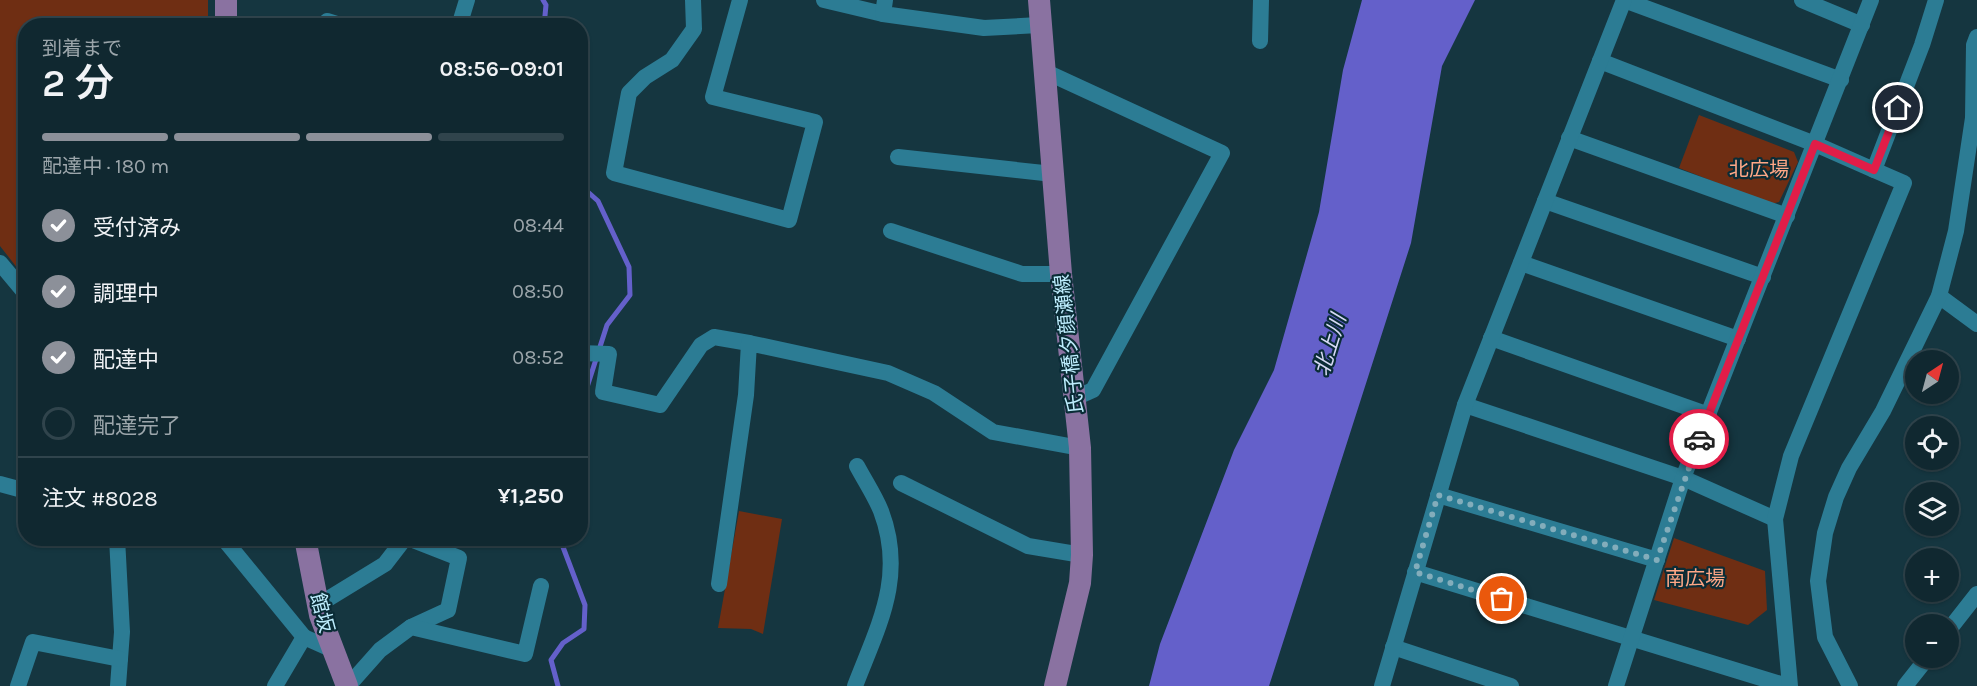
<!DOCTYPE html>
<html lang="ja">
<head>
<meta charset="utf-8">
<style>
	:root { --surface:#102830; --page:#193038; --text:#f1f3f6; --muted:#9ca6ab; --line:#30444c; --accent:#8c9099 }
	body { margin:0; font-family:Karla,"Noto Sans JP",sans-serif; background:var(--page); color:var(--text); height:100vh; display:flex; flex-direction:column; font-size:22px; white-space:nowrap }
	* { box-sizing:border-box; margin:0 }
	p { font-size:20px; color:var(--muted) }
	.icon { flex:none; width:33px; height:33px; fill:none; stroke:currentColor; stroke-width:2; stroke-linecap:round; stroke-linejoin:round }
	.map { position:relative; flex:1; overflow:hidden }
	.side { position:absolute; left:18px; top:18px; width:570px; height:528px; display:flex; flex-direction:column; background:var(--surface); border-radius:24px; box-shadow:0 2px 4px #0004,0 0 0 2px var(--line) }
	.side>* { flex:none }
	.needle { width:39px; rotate:36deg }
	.tools { position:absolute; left:1905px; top:350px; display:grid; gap:12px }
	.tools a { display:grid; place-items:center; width:54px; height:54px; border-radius:50%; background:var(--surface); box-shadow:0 2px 4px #0004,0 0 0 2px var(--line); font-size:30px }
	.pin { position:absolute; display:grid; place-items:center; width:51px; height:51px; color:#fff; margin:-26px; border:3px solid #fff; border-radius:50%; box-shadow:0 2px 6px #0007 }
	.courier { position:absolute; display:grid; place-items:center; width:60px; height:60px; margin:-30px; border:4px solid #e11d48; border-radius:50%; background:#fff; color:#222; box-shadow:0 2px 8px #0007 }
	.headline em { font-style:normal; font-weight:600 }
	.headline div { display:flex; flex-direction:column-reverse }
	.headline { display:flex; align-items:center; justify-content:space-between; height:102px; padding:0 24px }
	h1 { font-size:39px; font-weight:600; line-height:45px }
	.bar { display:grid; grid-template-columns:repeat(4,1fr); gap:9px 6px; align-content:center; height:72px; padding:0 24px }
	.bar i { height:8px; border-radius:4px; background:var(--line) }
	.bar .current { background:var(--accent) }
	.bar p { grid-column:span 4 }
	.line { display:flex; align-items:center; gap:15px; padding:0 24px; border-top:2px solid var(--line) }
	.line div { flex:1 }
	ol { padding:0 24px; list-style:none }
	li { display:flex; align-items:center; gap:18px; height:66px }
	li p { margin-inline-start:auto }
	li .icon { padding:6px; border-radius:50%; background:var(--accent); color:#fff; stroke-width:4 }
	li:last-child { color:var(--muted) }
	li i { width:33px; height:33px; border:3px solid var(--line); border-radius:50% }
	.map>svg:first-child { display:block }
	.green { fill:#6f2e13 }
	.water { fill:#6460ca }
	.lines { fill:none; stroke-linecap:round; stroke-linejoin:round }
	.stream { stroke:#6460ca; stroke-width:5 }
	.minor { stroke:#2c7c94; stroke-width:16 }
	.major { stroke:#8a72a1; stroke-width:22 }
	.done { stroke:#83adbb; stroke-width:6; stroke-dasharray:0 10.8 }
	.route { stroke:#e11d48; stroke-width:8 }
	.labels { text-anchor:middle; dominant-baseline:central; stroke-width:4.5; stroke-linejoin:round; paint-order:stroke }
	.park-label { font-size:20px; fill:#fea786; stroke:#0a2c36 }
	.street-label { font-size:20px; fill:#beedfd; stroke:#0a2c36 }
	.water-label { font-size:21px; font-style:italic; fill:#d7daf6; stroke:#0a2c36 }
</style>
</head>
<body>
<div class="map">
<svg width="1977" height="686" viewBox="0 0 1977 686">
	<rect width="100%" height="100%" fill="#153640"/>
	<!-- green -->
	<g class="green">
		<polygon points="0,0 208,0 208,25 26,26 25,278 0,246"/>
		<polygon points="1699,115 1794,152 1798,162 1779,202 1771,204 1679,168"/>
		<polygon points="739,511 782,519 763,634 751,629 718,628"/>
		<polygon points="1674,538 1765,571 1767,610 1748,625 1654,600"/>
	</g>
	<!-- water -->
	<polygon class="water" points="1362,0 1475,0 1442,66 1411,243 1269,686 1149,686 1160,644 1234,450 1274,370 1319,212 1343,70"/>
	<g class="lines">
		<!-- stream -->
		<g class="stream">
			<polyline points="543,0 546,5 544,26"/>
			<polyline points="580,185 598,201 629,267 630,295 607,325 580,409"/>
			<polyline points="558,686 551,660 563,643 584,629 585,605 563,547 563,538"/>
		</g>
		<!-- minor -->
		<g class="minor">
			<polyline points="693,0 694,29 672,60 645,77 629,93 614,173 789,220 815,122 713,97 740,0"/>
			<polyline points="824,0 883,14"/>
			<polyline points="885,0 883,14 984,28 1039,25"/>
			<polyline points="1624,0 1841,80"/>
			<polyline points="1802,0 1862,25"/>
			<polyline points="327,21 343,26"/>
			<polyline points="459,26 467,0"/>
			<polyline points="1260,41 1261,0"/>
			<polyline points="1600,61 1815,144 1874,170 1922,45 1936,0"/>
			<polyline points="1044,71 1222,153 1093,390 1075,398"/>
			<polyline points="1569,138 1787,216"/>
			<polyline points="898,157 1053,174"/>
			<polyline points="1545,201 1763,277"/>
			<polyline points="891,231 1022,274 1061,274"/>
			<polyline points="0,263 26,294"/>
			<polyline points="1521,263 1738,339"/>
			<polyline points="1939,296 1977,324"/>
			<polyline points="1491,338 1709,415"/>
			<polyline points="580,353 609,354 603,392 660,405 701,345 714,337 749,343"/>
			<polyline points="1465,405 1683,478 1775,519"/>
			<polyline points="901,483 1028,546 1082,555"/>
			<polyline points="0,484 26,491"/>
			<polyline points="1438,495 1657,560"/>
			<polyline points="117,538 122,632 118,686"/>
			<polyline points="223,538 304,637"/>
			<polyline points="408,538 459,558 448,610 411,627"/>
			<polyline points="1415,572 1787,686"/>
			<polyline points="719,584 746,395 749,343 888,373 934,393 993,432 1080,448"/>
			<polyline points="318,605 385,564 405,538"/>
			<polyline points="1948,631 1977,594"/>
			<polyline points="1393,647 1511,686"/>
			<polyline points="18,686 33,642 120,659"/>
			<polyline points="275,686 304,637 333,650"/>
			<polyline points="348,686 380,650 411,627 525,654 541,586"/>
			<path d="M855,686c23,-60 51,-109 26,-175 -6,-15 -16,-30 -24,-45"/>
			<polyline points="1382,686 1465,405 1624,0"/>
			<polyline points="1616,686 1683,478 1871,0"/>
			<polyline points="1790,686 1775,519 1791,456 1904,183 1874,170"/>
			<polyline points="1850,686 1825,637 1818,581 1825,533 1836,497 1849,468 1883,411 1939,296 1956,231 1973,118 1974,45 1977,37"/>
			<polyline points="1905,686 1928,657"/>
		</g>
		<!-- major -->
		<g class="major">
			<polyline points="1039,0 1061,274 1080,448 1082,555 1080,583 1055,686"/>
			<polyline points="226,26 226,0"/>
			<polyline points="305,538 320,615 347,686"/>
		</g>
	</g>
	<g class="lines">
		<!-- done -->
		<polyline class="done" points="1502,599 1415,572 1438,495 1657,560 1699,439"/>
		<!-- route -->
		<polyline class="route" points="1699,439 1815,144 1874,170 1898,108"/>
	</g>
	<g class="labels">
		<!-- park labels -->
		<g class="park-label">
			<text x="1759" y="169">北広場</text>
			<text x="1695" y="578">南広場</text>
		</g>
		<!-- street labels -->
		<g class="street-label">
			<text transform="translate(1069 344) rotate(-96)">氏子橋夕顔瀬線</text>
			<text transform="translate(322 613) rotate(75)">館坂</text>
		</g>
		<!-- water labels -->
		<g class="water-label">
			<text transform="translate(1330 345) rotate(-73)">北上川</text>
		</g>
	</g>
</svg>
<div class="tools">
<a><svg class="needle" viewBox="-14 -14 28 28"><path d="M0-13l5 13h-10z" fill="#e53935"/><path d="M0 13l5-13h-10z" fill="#9ca6ab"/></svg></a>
<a><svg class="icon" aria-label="locate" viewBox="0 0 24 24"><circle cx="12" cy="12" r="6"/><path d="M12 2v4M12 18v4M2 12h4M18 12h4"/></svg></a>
<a><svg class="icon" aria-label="layers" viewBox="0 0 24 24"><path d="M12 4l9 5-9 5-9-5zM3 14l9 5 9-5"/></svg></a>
<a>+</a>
<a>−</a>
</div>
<div class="pin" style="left:1502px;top:599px;background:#ea580c"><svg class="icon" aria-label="bag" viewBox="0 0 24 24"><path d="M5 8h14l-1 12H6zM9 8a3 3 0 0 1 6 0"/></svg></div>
<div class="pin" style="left:1898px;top:108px;background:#1f2937"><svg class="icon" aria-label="home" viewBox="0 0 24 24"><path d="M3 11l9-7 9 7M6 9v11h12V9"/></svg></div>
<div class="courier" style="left:1699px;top:439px"><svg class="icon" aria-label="car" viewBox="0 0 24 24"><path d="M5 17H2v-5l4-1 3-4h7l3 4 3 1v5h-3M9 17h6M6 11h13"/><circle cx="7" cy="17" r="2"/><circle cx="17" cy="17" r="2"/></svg></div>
<section class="side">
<div class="headline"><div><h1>2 分</h1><p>到着まで</p></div><em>08:56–09:01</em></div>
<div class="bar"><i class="current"></i><i class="current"></i><i class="current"></i><i></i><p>配達中 · 180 m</p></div>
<ol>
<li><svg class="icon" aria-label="check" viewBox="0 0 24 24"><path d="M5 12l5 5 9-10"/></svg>受付済み<p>08:44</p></li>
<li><svg class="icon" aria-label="check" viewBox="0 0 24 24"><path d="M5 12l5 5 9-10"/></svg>調理中<p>08:50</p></li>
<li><svg class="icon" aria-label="check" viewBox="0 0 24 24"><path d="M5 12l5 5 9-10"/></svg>配達中<p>08:52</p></li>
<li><i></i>配達完了</li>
</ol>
<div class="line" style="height:78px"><div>注文 #8028</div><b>¥1,250</b></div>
</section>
</div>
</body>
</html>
